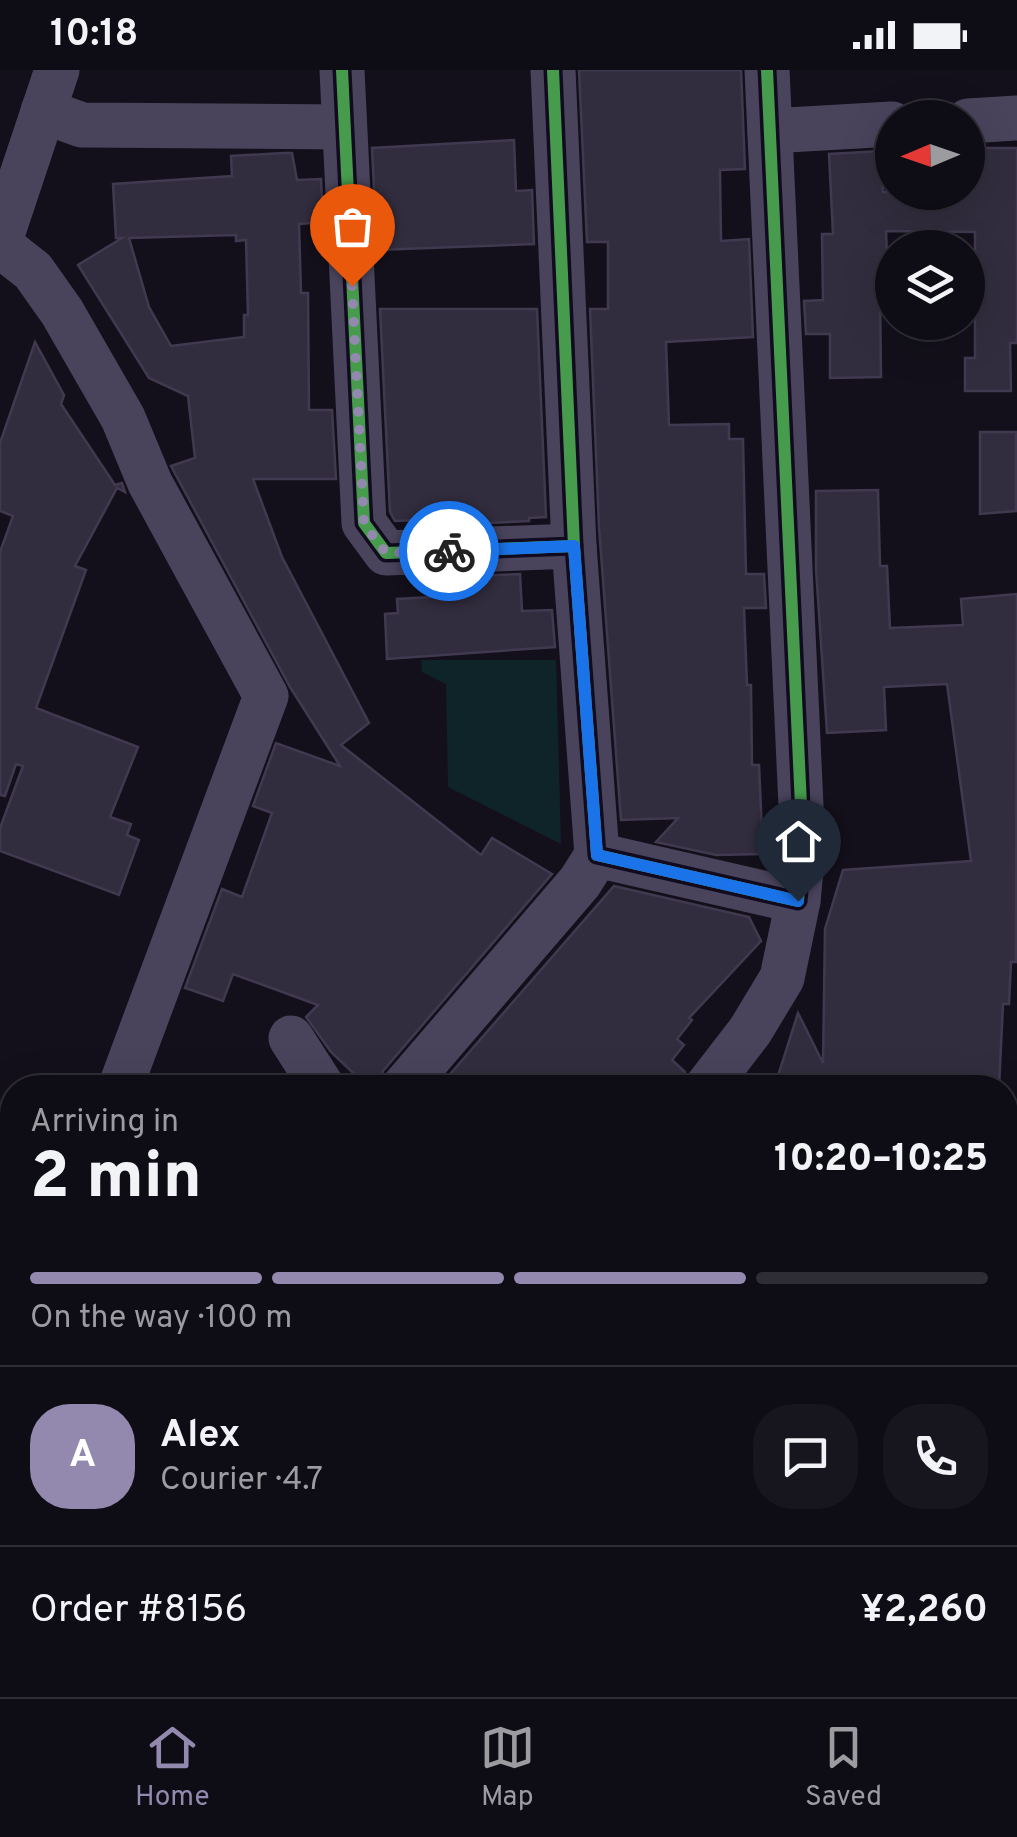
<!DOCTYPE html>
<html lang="en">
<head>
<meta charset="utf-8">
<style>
	:root { --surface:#0e0c14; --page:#17151d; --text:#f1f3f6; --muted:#9b9ba0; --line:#2e2c34; --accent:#9389af }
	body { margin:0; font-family:Overpass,sans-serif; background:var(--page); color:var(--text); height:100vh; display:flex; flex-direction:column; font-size:38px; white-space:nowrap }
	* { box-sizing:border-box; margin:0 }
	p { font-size:32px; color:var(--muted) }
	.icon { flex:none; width:55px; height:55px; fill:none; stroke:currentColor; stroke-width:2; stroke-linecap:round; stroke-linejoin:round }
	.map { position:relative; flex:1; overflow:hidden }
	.sheet { position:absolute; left:0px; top:1005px; width:1018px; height:622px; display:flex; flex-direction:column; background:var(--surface); border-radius:40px 40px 0 0; box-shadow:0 10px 40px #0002,0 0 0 2px var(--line) }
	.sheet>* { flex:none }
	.needle { width:65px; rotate:268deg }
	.fabs { position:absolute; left:875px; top:30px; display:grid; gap:20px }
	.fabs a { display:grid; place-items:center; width:110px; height:110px; border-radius:50%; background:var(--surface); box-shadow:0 10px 40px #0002,0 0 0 2px var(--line); font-size:50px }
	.pin { position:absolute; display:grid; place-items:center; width:85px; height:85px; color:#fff; margin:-102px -42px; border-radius:50% 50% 50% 0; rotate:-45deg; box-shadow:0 0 10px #0007 }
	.pin .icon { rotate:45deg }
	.courier { position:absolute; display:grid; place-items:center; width:100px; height:100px; margin:-50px; border:8px solid #1a73e8; border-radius:50%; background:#fff; color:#222; box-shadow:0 2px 12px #0007 }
	.overview em { font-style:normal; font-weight:800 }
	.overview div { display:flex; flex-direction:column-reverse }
	.overview { display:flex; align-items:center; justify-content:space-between; height:170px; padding:0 30px }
	h1 { font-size:65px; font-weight:800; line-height:75px }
	.bar { display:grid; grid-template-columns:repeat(4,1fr); gap:15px 10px; align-content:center; height:120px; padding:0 30px }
	.bar i { height:12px; border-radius:8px; background:var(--line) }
	.bar .current { background:var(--accent) }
	.bar p { grid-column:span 4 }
	.line { display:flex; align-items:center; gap:25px; padding:0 30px; border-top:2px solid var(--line) }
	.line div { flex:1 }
	.round { display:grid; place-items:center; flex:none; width:105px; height:105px; border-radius:40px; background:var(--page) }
	.status { display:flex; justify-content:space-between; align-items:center; height:70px; padding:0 50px; background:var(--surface); direction:ltr }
	.status svg { height:28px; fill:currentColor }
	.tabs { display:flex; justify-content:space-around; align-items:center; height:140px; border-top:2px solid var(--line); background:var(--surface); font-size:28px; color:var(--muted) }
	.tabs a { display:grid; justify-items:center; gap:5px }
	.tabs .current { color:var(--accent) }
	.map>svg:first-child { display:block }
	.green { fill:#0f2428 }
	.building { fill:#322d3e; stroke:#413950; stroke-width:2.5; fill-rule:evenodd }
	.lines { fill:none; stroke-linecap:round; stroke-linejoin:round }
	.minor { stroke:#49445c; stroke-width:45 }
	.cycleway-casing { stroke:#120b20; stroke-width:19 }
	.cycleway { stroke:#469c4c; stroke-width:12 }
	.done { stroke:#9389af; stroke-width:10; stroke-dasharray:0 18 }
	.route { stroke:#1a73e8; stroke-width:12 }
</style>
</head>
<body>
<div class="status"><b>10:18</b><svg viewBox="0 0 49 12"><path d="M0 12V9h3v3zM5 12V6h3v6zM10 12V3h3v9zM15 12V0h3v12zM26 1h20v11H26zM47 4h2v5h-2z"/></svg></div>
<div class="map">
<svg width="1017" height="1627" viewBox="0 0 1017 1627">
	<rect width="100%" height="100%" fill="#13101b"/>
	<!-- green -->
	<g class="green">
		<polygon points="421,590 556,590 561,774 448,717 446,614 422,602"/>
		<polygon points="1005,1391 1017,1392 1017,1627 564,1627 558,1615 1005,1615"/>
	</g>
	<!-- building -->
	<g class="building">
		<polygon points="579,0 741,0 745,99 720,100 721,171 749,169 753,267 666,272 669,355 729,354 729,369 743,369 746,504 764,504 766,538 744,538 747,615 751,615 752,695 759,695 763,784 716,785 656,772 678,748 621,750 599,457 590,239 608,239 608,172 587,172"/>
		<polygon points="514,70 516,121 532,120 534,174 377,180 372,78"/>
		<polygon points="983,78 1017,78 1017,273 1010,273 1011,321 965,321 965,288 975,288 975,162 886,161 888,213 882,213 883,219 880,219 881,307 830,308 830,264 806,264 804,231 823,230 822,164 833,164 829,84 881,81 883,122 972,122 972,103 983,103"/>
		<path d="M284,83h8l5,27 24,-1 2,43 -24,2 2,69h7l1,117h23l4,69h-83l29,78 87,166 -28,22 140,110 11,-17 60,36 -169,197 -6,17h-8l-38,-36 -25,-35 12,-12 -85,-31 -10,27 -38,-13 37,-99 20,8 30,-84 -19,-7 23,-63 64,23 -50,-79 -119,-221 24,-8 -7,-62 -39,-18 -71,-113 44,-27h-6l-3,-54 119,-8 -1,-20zM236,165v6l10,-1 2,75h-4v22l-73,9 -22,-39 -20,-69z"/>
		<polygon points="380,239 537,239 546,447 529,448 529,451 444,455 444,449 395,451 390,442"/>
		<polygon points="35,272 64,325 61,334 115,415 122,413 125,422 117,418 75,496 86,500 36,638 138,677 110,747 131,754 127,765 139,770 119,825 0,781 0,758 23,696 16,694 5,726 0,725 0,482 13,446 0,441 0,373"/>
		<polygon points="980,362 1016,362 1016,441 980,444"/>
		<polygon points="878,420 880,496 887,496 890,558 963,555 961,529 1017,524 1016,892 1011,892 1009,934 1003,934 999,1018 800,1018 777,1009 798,943 823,993 825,859 843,800 971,791 947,614 884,617 886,660 827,663 816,499 816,421"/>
		<polygon points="520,504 522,541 552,540 555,577 387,589 385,544 398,543 397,529 447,526 446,507"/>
		<polygon points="614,816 749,847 761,871 689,948 692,950 677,969 684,975 672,990 685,1002 680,1018 438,1018"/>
	</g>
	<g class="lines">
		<!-- minor -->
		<g class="minor">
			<polyline points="342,0 364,453 386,483 574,476 553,0"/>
			<polyline points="43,41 82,55 344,57"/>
			<polyline points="968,51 1017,48"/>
			<polyline points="770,61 892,54"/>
			<polyline points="0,171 57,0"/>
			<polyline points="0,175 33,201 62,242 123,348 150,413 266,626 120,1018"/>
			<polyline points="574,476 597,785 798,831 803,779 767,0"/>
			<polyline points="291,968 323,1018"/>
			<polyline points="403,1018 580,812 597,785"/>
			<polyline points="706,1018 750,961 782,908 798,831"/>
			<polyline points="0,1345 12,1311"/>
			<polyline points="379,1615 388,1627"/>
		</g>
		<defs>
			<g id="cycleway">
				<polyline points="342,0 364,453 386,483 574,476 553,0"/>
				<polyline points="574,476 597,785 798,831 803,779 767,0"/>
			</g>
		</defs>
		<!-- cycleway casing -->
		<use href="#cycleway" class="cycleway-casing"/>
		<!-- cycleway -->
		<use href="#cycleway" class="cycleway"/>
	</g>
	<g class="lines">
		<!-- done -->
		<polyline class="done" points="352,216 364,454 386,483 449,481"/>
		<!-- route -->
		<polyline class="route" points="449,481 574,476 597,785 798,831"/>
	</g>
</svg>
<div class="fabs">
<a><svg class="needle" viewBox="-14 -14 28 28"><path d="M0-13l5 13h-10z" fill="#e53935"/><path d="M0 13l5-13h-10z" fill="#9b9ba0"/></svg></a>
<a><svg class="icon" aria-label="layers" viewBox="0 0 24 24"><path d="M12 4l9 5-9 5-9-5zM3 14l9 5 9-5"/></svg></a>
</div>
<div class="pin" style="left:352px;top:216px;background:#ea580c"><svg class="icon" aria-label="bag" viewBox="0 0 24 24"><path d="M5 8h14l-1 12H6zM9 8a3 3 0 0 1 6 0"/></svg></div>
<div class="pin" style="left:798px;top:831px;background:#1f2937"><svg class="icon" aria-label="home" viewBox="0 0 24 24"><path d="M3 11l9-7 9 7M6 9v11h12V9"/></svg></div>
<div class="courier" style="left:449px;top:481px"><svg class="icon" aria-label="bike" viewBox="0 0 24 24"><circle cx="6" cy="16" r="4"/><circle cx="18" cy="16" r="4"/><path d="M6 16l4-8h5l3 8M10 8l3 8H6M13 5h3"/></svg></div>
<section class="sheet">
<div class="overview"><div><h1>2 min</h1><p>Arriving in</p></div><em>10:20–10:25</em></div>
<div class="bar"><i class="current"></i><i class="current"></i><i class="current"></i><i></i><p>On the way · 100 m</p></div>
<div class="line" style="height:180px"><b class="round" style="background:var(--accent);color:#fff">A</b><div><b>Alex</b><p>Courier · 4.7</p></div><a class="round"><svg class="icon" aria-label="chat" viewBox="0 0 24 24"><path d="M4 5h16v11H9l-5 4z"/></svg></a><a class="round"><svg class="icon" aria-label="phone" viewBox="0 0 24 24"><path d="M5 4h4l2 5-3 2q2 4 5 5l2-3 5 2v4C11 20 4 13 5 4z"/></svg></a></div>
<div class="line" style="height:130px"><div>Order #8156</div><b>¥2,260</b></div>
</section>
</div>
<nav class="tabs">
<a class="current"><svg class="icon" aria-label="home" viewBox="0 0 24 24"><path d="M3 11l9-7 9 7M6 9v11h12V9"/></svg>Home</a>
<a><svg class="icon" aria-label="map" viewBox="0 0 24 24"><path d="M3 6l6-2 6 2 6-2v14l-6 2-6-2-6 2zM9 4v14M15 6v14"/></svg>Map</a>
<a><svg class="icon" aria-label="saved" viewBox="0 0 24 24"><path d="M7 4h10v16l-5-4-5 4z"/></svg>Saved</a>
</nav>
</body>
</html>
